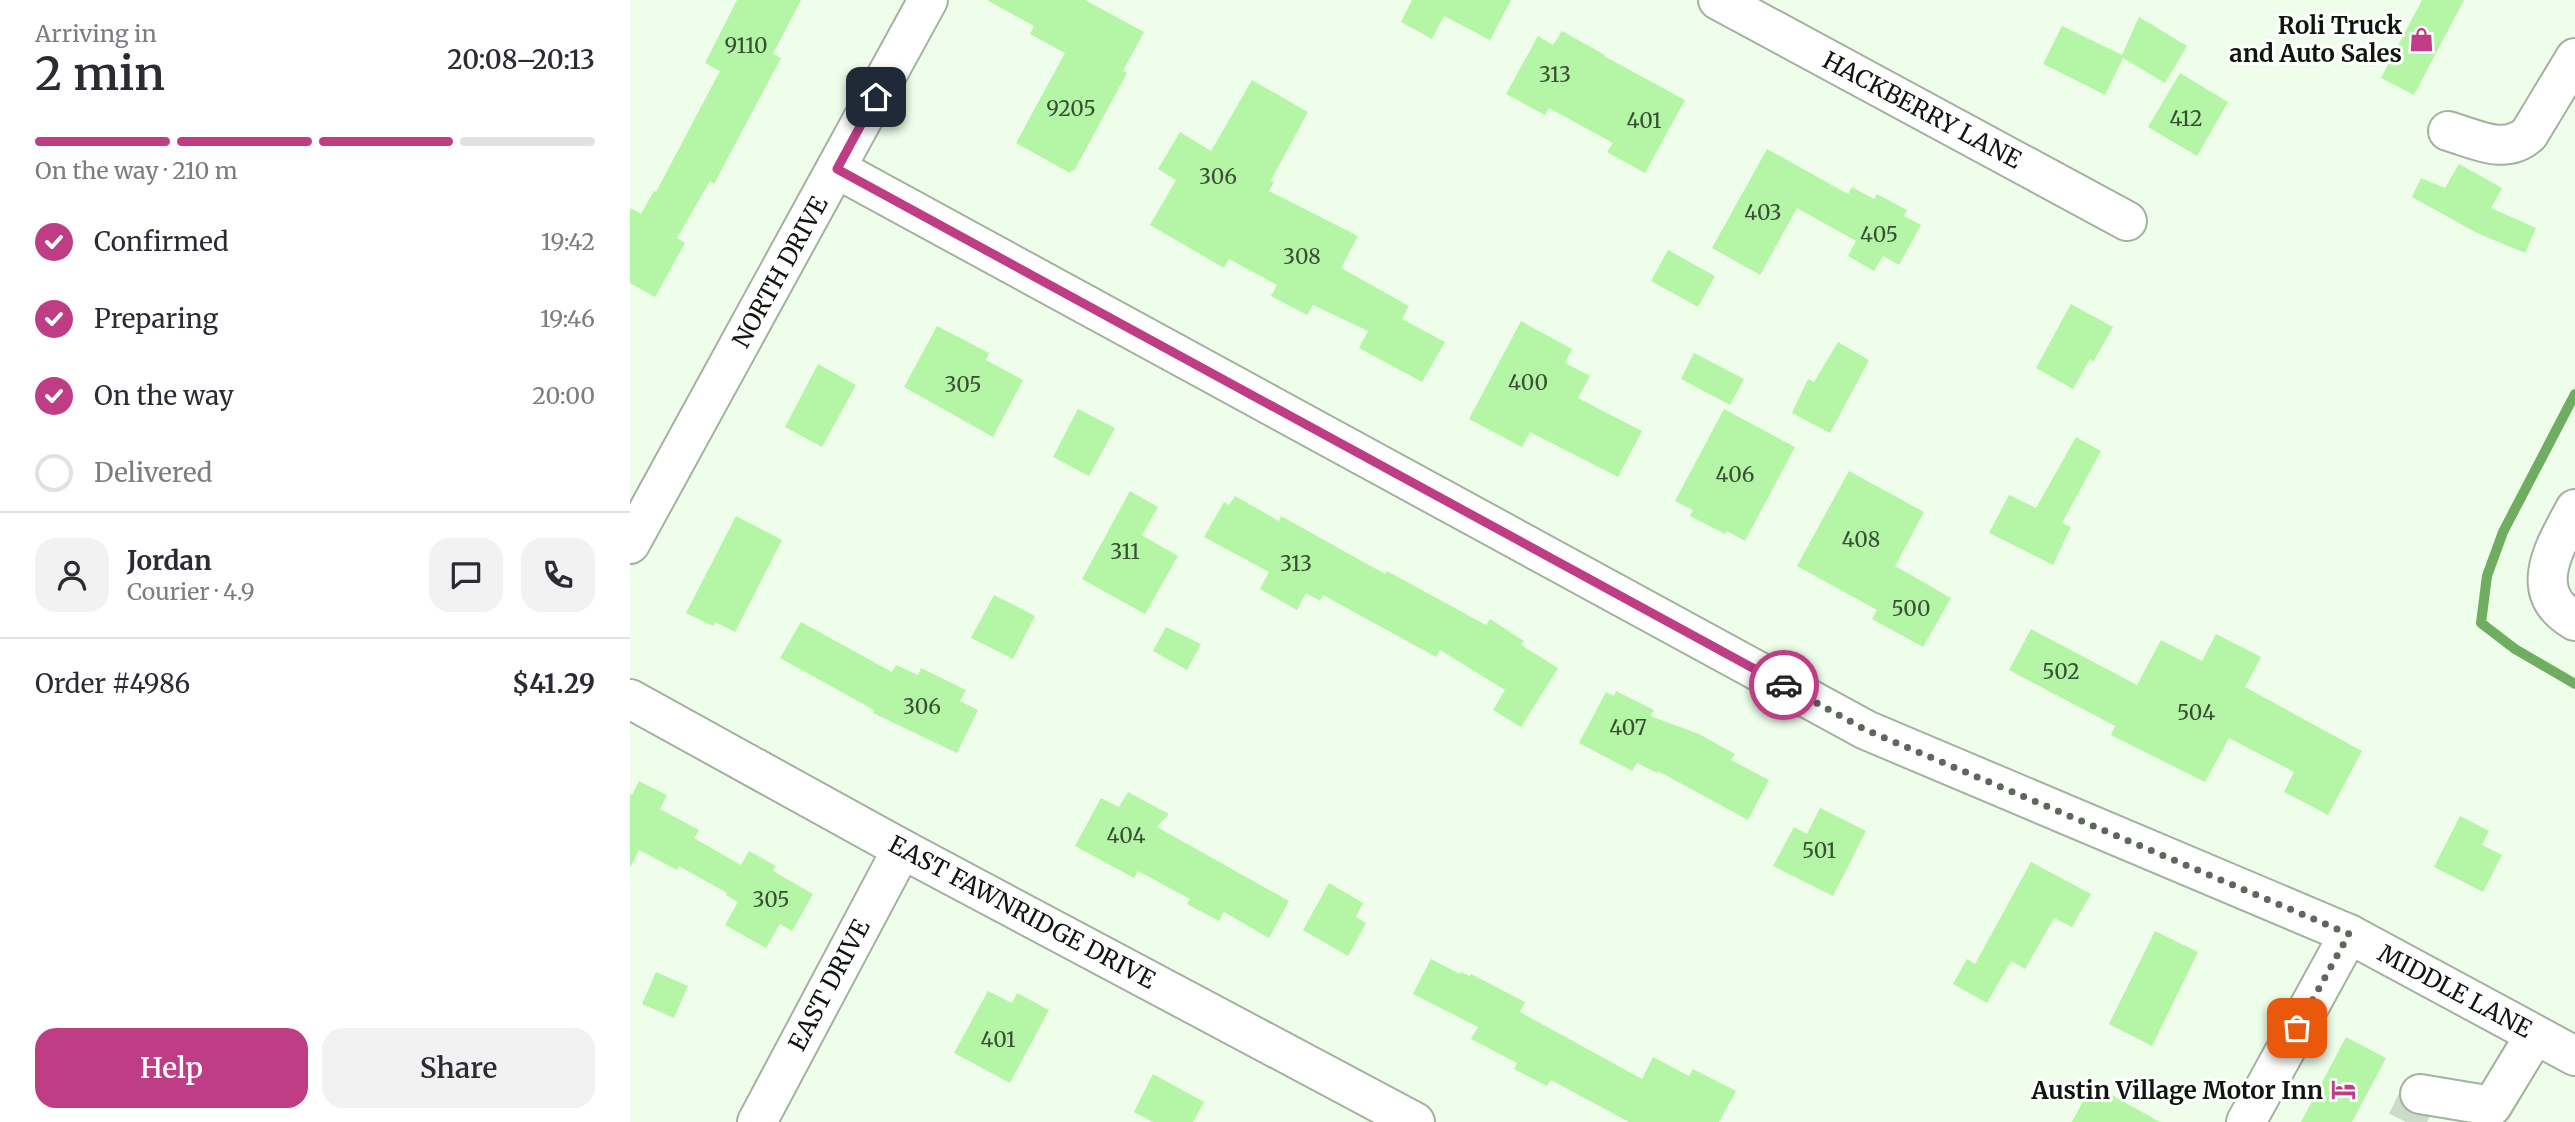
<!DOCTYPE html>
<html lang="en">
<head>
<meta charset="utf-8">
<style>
	:root { --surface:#fff; --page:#f2f2f3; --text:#2b2b33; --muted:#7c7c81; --line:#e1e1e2; --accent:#be3d85 }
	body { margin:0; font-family:Merriweather,serif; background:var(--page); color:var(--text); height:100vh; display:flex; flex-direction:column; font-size:26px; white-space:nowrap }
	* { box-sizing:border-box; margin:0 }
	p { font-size:23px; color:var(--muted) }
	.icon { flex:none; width:38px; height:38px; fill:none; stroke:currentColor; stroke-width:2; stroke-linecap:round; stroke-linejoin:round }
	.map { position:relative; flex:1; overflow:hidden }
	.side { display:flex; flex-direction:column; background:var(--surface); width:630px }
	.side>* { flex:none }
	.pin { position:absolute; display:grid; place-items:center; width:60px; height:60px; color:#fff; margin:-30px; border-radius:14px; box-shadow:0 4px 10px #0006 }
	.courier { position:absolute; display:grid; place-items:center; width:70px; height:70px; margin:-35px; border:5px solid #be3d85; border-radius:50%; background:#fff; color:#222; box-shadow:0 2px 9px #0007 }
	.headline em { font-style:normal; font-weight:600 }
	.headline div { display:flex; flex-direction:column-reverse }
	.headline { display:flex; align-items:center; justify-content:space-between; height:119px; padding:0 35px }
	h1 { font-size:46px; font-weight:600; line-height:52px }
	.bar { display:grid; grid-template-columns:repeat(4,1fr); gap:10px 7px; align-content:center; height:84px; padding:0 35px }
	.bar i { height:9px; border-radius:5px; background:var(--line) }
	.bar .on { background:var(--accent) }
	.bar p { grid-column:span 4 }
	.line { display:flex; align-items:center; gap:18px; padding:0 35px; border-top:2px solid var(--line) }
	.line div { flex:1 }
	.round { display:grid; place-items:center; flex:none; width:74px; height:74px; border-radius:21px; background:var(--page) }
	ol { padding:0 35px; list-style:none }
	li { display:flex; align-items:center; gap:21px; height:77px }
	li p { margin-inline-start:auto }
	li .icon { padding:7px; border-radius:50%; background:var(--accent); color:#fff; stroke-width:4 }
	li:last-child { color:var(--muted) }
	li i { width:38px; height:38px; border:4px solid var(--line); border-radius:50% }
	.cta { display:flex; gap:14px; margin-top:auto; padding:14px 35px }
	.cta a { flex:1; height:80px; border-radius:21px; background:var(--accent); color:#fff; font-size:28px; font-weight:600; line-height:80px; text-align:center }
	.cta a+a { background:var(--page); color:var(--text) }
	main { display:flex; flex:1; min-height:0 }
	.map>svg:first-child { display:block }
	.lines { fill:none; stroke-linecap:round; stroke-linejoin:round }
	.stream { stroke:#6fad60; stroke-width:10 }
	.building { fill:#b4f6a5 }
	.minor-tunnel { stroke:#cddbc9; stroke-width:38; stroke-dasharray:38 19; stroke-linecap:butt }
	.minor-casing { stroke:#a3b29f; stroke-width:42 }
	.minor { stroke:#fff; stroke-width:38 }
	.done { stroke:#5e675c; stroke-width:7; stroke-dasharray:0 12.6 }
	.route { stroke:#be3d85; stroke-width:9 }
	.labels { text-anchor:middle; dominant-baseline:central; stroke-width:6; stroke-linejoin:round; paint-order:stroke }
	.number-label { font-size:21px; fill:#394e34 }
	.poi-label { font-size:24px; font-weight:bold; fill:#10160f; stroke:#fff; text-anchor:end }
	.street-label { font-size:24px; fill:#10160f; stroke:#fff }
</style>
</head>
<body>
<main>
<section class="side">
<div class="headline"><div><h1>2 min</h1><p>Arriving in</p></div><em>20:08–20:13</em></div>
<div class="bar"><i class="on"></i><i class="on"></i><i class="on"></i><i></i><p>On the way · 210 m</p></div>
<ol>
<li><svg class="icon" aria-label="check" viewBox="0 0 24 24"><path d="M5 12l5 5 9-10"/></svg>Confirmed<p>19:42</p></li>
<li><svg class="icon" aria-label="check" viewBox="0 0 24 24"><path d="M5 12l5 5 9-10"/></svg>Preparing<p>19:46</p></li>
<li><svg class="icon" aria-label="check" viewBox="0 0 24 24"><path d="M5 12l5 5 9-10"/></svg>On the way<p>20:00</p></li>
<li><i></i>Delivered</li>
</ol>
<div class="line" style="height:126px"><a class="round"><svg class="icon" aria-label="person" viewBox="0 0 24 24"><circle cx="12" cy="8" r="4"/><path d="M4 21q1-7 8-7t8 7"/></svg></a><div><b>Jordan</b><p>Courier · 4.9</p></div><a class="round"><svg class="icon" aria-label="chat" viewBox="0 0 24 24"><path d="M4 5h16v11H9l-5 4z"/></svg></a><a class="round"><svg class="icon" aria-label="phone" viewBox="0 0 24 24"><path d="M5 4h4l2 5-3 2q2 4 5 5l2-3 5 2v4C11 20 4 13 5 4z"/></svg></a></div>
<div class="line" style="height:91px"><div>Order #4986</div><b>$41.29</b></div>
<div class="cta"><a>Help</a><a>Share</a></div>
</section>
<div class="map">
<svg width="1945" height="1122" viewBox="0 0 1945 1122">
	<rect width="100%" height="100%" fill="#eefeea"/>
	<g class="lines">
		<!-- stream -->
		<polyline class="stream" points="1945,394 1873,532 1857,576 1851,623 1885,649 1945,684"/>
	</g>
	<!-- building -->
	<g class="building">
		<polygon points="107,0 171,0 143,54 151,58 84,184 80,181 47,238 55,243 25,297 0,283 0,208 11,214 24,191 26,192 90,71 75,63"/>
		<polygon points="357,0 455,0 514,32 493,71 497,73 444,171 442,170 440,173 386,143 435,53 400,34 404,26"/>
		<polygon points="782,0 881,0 860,40 814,16 802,39 771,22"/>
		<polygon points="1792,0 1834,0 1784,95 1751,78"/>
		<polygon points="1509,17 1557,46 1535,83 1493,58 1475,95 1413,64 1432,26 1492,55"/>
		<polygon points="932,31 975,55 974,56 1055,100 1015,173 977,152 983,143 919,108 915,115 876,94 908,36 923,45"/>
		<polygon points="1550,73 1598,102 1567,156 1518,127"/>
		<polygon points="622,80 678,112 641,180 644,182 639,191 728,236 711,268 779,306 772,319 815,342 792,382 729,348 738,331 683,305 677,315 641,296 647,285 599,259 594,268 520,225 546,180 528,169 550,132 581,151"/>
		<polygon points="1137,149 1218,194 1222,187 1244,199 1247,194 1277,210 1274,216 1291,225 1269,265 1253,256 1244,271 1218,256 1226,241 1167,208 1130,275 1082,248"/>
		<polygon points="1829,164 1872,188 1861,208 1906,228 1895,253 1847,233 1782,197 1791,178 1815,188"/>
		<polygon points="1038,250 1085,276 1068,307 1021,281"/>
		<polygon points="1441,304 1483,327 1463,362 1460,359 1443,389 1406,368"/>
		<polygon points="891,321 942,349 935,363 960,376 948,398 1012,431 988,477 900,432 892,447 839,419"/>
		<polygon points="307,326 359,353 356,360 393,380 363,437 274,387"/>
		<polygon points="1208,342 1239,360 1200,433 1162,413 1178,379 1184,382"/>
		<polygon points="1064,353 1114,379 1100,405 1051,379"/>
		<polygon points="188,364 226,385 192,447 155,427"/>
		<polygon points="448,409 485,428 459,476 423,457"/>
		<polygon points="1094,409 1165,447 1115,541 1097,531 1095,534 1060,516 1063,510 1045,501"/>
		<polygon points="1446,437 1471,451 1432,523 1441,527 1423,565 1359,533 1379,495 1406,508"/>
		<polygon points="1219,471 1294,512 1265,566 1321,598 1293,647 1242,619 1247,610 1167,566"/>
		<polygon points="500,491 528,507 512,535 548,556 515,614 452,579"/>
		<polygon points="605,496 649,521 651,516 755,574 757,571 856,625 860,619 894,641 891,645 928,668 891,727 863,710 875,690 810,650 806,657 693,595 690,601 676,593 667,610 630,589 639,572 574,537 594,502 599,505"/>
		<polygon points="106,516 152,540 105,632 85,622 83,626 56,613"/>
		<polygon points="364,595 405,616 383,659 341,638"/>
		<polygon points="171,622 262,672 266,665 288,675 291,668 336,690 330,701 348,710 327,753 243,713 244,710 150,658"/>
		<polygon points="536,627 571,644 557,670 523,651"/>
		<polygon points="1401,629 1507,685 1531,640 1572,661 1586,634 1631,657 1615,687 1732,751 1698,815 1654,792 1664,772 1599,738 1575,782 1481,735 1485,726 1379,670"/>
		<polygon points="986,691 1024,710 1020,716 1069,734 1105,754 1101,760 1139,780 1118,820 1028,771 1027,773 1007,763 1002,771 949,743 976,692 984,696"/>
		<polygon points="9,781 37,795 30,809 69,830 64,838 111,865 119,851 146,866 143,871 183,894 162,931 150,924 136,948 95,925 108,902 96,895 97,893 49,866 47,870 9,850 0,868 0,794 2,795"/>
		<polygon points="498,792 539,814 527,827 659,901 639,938 594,912 589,921 557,904 560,899 508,871 504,878 445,846 471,798 489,807"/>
		<polygon points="1190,808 1236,831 1203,896 1143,866 1164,827 1177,834"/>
		<polygon points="1830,816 1859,831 1852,845 1872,855 1853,892 1804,867"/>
		<polygon points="1401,862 1461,894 1442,927 1424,918 1395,969 1381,961 1357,1003 1323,984 1337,959 1345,964"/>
		<polygon points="699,883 733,903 726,917 736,923 718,956 673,930"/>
		<polygon points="1525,931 1568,952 1522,1046 1479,1024"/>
		<polygon points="801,959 830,974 831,972 840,976 841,974 895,1002 890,1012 1012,1079 1023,1057 1059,1076 1063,1069 1106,1091 1089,1122 999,1122 921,1080 917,1086 884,1069 887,1063 841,1039 848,1027 783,994"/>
		<polygon points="26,972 58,986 44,1018 12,1004"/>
		<polygon points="358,991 382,1003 387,993 419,1010 380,1083 324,1053"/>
		<polygon points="1716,1037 1756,1058 1722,1122 1671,1122"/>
		<polygon points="523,1074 574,1102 563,1122 523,1122 504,1112"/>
		<polygon points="1462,1084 1530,1122 1442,1122"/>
	</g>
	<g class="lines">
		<!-- minor-tunnel -->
		<polyline class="minor-tunnel" points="1776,1122 1790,1094"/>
		<defs>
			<g id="minor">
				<polyline points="1088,0 1497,221"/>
				<path d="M1818,131c28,8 57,25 81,3l46,-76"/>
				<polyline points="207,169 1236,730 1719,934 1945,1056"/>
				<path d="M1945,509c-20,38 -50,83 0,112"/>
				<polyline points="0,544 298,0"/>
				<polyline points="0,699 272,849 785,1122"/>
				<polyline points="1790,1094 1862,1106 1905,1035"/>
				<polyline points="127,1122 272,849"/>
				<polyline points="1616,1122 1719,934"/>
			</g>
		</defs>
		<!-- minor casing -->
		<use href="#minor" class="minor-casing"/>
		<!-- minor -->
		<use href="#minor" class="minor"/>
	</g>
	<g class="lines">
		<!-- done -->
		<polyline class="done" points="1154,685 1236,730 1719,934 1667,1028"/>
		<!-- route -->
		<polyline class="route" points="246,97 207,169 1154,685"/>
	</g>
	<!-- icons -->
	<defs>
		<symbol id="shop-bare" viewBox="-9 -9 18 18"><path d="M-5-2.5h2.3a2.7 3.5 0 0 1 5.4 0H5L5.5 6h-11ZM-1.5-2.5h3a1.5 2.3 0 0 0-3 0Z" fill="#be3d85" stroke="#fff" stroke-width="2.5" paint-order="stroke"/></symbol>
		<symbol id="hotel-bare" viewBox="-9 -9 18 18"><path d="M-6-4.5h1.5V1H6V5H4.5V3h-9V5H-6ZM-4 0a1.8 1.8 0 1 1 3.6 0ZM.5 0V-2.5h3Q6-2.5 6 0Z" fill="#be3d85" stroke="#fff" stroke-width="2.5" paint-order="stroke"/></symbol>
	</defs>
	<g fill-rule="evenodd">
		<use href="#shop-bare" x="1774" y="22" width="35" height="35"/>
		<use href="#hotel-bare" x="1696" y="1072" width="35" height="35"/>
	</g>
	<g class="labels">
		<!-- number labels -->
		<g class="number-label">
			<text x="116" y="45">9110</text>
			<text x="925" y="74">313</text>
			<text x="441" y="108">9205</text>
			<text x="1556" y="118">412</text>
			<text x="1014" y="120">401</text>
			<text x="588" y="176">306</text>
			<text x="1133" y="212">403</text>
			<text x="1249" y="234">405</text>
			<text x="672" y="256">308</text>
			<text x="898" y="382">400</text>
			<text x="333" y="384">305</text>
			<text x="1105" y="474">406</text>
			<text x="1231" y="539">408</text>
			<text x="495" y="551">311</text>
			<text x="666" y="563">313</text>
			<text x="1281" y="608">500</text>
			<text x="1431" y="671">502</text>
			<text x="292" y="706">306</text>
			<text x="1566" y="712">504</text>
			<text x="998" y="727">407</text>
			<text x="496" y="835">404</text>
			<text x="1189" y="850">501</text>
			<text x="141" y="899">305</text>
			<text x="368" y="1039">401</text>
		</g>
		<!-- poi labels -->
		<g class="poi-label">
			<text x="1772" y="25">Roli Truck<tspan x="1772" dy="28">and Auto Sales</tspan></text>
			<text x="1693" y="1090">Austin Village Motor Inn</text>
		</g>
		<!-- street labels -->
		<g class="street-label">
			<text transform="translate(1292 110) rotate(28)">HACKBERRY LANE</text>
			<text transform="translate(150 272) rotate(-61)">NORTH DRIVE</text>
			<text transform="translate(392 912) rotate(28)">EAST FAWNRIDGE DRIVE</text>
			<text transform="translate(199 985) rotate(-62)">EAST DRIVE</text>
			<text transform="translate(1825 991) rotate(28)">MIDDLE LANE</text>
		</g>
	</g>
</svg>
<div class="pin" style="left:1667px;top:1028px;background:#ea580c"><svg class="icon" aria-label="bag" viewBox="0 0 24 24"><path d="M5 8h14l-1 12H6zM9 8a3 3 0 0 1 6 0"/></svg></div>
<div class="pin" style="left:246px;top:97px;background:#1f2937"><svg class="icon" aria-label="home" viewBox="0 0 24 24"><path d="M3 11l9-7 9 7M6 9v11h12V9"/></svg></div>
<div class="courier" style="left:1154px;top:685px"><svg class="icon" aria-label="car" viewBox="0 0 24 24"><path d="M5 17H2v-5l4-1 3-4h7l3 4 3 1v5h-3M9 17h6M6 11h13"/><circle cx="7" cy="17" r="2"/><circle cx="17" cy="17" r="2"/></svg></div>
</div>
</main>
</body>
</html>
